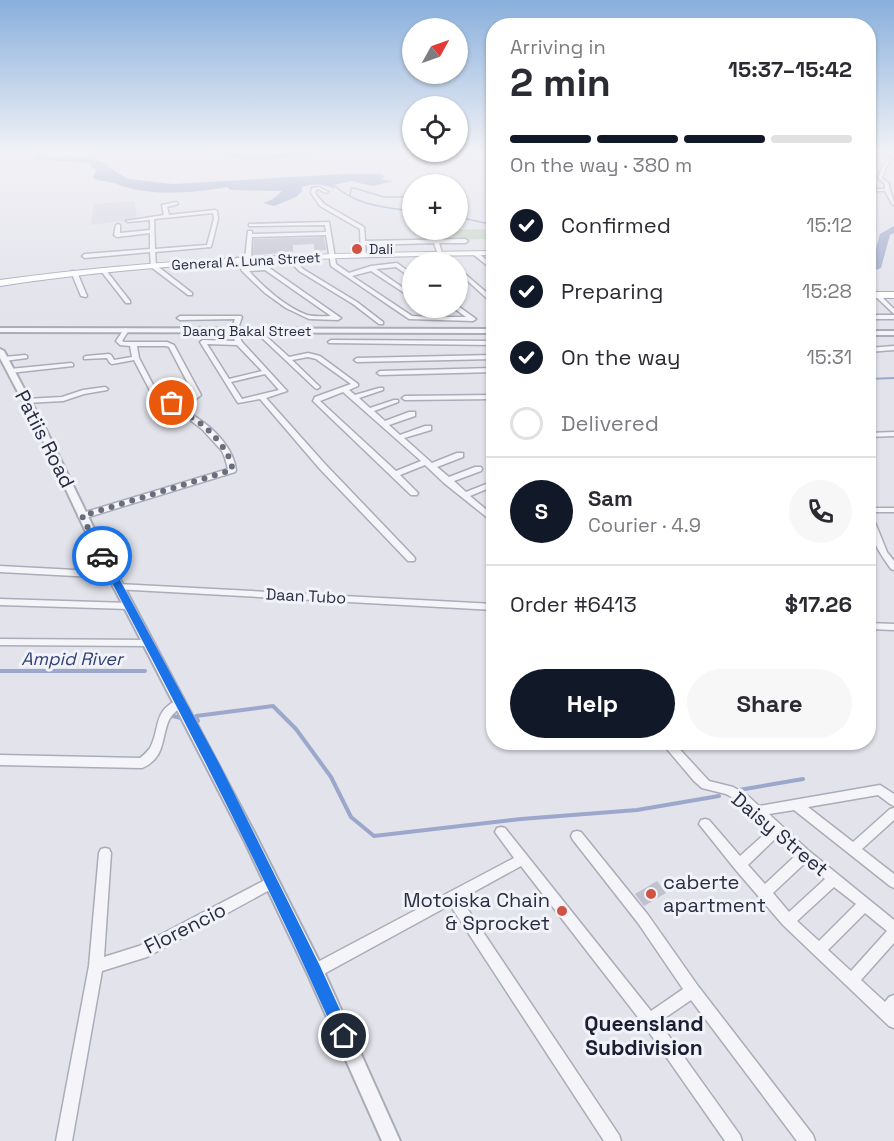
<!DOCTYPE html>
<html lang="en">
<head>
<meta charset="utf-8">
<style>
	:root { --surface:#fff; --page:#f7f7f7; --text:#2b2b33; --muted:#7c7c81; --line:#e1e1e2; --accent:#111827 }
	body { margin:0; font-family:"Space Grotesk",sans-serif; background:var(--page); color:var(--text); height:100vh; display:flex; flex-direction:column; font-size:22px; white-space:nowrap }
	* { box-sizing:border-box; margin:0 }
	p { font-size:20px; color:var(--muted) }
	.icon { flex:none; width:33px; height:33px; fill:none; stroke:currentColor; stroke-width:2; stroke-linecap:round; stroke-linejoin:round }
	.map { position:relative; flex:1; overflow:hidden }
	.sheet { position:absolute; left:486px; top:18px; width:390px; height:732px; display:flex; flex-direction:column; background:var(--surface); border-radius:24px; box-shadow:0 2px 4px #0004 }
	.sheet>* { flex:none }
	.needle { width:39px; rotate:50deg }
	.fabs { position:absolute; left:402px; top:18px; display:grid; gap:12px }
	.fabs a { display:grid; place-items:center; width:66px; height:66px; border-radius:50%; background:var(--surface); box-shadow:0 2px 4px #0004; font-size:30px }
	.pin { position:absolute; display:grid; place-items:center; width:51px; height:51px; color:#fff; margin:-26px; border:3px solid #fff; border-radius:50%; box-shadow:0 2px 6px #0007 }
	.courier { position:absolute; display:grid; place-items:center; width:60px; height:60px; margin:-30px; border:4px solid #1a73e8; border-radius:50%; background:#fff; color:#222; box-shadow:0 2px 8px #0007 }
	.head em { font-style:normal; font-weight:600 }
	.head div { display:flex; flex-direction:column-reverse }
	.head { display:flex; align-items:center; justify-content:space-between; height:102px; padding:0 24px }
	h1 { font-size:39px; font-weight:600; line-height:45px }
	.bar { display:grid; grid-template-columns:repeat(4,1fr); gap:9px 6px; align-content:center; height:72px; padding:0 24px }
	.bar i { height:8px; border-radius:4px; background:var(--line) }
	.bar .current { background:var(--accent) }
	.bar p { grid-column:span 4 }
	.line { display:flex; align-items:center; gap:15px; padding:0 24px; border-top:2px solid var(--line) }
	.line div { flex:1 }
	.round { display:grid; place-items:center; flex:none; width:63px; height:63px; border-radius:32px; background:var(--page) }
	ol { padding:0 24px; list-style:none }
	li { display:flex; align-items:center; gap:18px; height:66px }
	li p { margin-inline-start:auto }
	li .icon { padding:6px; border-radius:50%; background:var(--accent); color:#fff; stroke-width:4 }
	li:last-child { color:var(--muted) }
	li i { width:33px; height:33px; border:3px solid var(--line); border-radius:50% }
	.primary-button { display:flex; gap:12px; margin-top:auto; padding:12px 24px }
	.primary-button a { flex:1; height:69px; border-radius:36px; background:var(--accent); color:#fff; font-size:24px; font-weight:600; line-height:69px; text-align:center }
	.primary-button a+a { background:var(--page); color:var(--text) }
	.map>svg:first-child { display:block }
	.built { fill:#d4d5e0 }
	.green { fill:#c3d5c3 }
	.water { fill:#9ca8cb }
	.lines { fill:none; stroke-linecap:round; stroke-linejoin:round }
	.stream-far2 { stroke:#9ca8cb; stroke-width:1.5 }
	.stream-far1 { stroke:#9ca8cb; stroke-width:2 }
	.stream { stroke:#9ca8cb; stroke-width:4 }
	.river { fill:#9ca8cb; fill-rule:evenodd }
	.building { fill:#bfc1ce }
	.minor-casing { stroke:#aaacb9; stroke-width:3 }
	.tertiary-casing { stroke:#aaacb9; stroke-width:4 }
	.primary-casing { stroke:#a1a4b7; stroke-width:2 }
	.minor { fill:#f5f5f9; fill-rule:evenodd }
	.tertiary { fill:#f5f5f9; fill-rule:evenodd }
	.primary { fill:#fff; fill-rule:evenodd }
	.route { fill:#1a73e8 }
	.done { stroke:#6a6d7e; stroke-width:6; stroke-dasharray:0 10.8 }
	.poi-dot { fill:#d15245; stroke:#f2f3f8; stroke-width:2 }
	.labels { text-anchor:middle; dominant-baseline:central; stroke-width:6; stroke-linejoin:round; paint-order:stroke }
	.far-poi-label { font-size:14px; fill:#292d43; stroke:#f2f3f8; text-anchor:start }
	.far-street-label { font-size:14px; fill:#292d43; stroke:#f2f3f8 }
	.street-label { font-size:16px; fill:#292d43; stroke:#f2f3f8 }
	.water-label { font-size:18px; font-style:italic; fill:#324178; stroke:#f2f3f8 }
	.near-street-label { font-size:20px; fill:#292d43; stroke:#f2f3f8 }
	.near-poi-label { font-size:20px; fill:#292d43; stroke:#f2f3f8; text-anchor:start }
	.near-neighbourhood-label { font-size:21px; font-weight:bold; fill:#1c1e34; stroke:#f2f3f8 }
</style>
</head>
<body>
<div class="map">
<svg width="894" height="1141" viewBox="0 0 894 1141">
	<rect width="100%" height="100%" fill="#e2e3eb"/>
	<!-- built -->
	<polygon class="built" points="135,201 137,219 91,225 94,204"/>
	<!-- green -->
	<polygon class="green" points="493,229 493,241 483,239 436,241 435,230"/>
	<!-- water -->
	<g class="water">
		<path d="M203,152h139c-41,5 -99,13 -139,0z"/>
		<path d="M70,156l15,1 24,7 -2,2 21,13 45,5 172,-10h36l4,2 -4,3 12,2 -20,5 -22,-5 -18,4 2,4c-10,-5 -22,-6 -33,-2v4l-6,6 -22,9 -10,-3 9,-4 9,-8 -52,-1 -3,-3c-35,6 -78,10 -110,-3 -6,-3 -15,-2 -22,-5l-2,-2 4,-8 -5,-1 -1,-3 5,-2h-9l-1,-4h-31l-5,-2z"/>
	</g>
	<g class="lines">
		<!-- stream-far2 -->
		<g class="stream-far2">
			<path d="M426,152l-1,2c20,6 43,4 62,-2"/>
			<path d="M332,183c21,22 51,24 80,28"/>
			<polyline points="350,196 351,188 354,188 384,197 412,197"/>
			<polyline points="458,217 494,225"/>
		</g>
		<!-- stream-far1 -->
		<polyline class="stream-far1" points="868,379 894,378"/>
		<!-- stream -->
		<g class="stream">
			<polyline points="0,671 145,671"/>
			<polyline points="173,716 181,718"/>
			<polyline points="198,721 196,716 273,706 296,729 331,777 351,817 374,836 521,819 637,810 719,796"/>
			<polyline points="739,790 803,779"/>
		</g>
		<!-- river -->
		<g class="river">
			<polygon points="35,152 43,152 43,155 46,156 93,159 120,176 113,178 88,163 43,160 36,158"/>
			<polygon points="894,226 894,233 890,235 881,268 868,273 868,267 871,266 880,234"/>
		</g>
	</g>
	<!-- building -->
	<g class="building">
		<polygon points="324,237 326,250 314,251 314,244 293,245 293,252 253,255 254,239"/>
		<polygon points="657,881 666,893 644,906 635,894"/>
	</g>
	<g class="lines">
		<defs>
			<g id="minor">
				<path d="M893,155h1v3l-7,7 -5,13 7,6c0,8 5,13 5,21l-2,-1 -7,-13h-17v-2h17v-5l-7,-6 5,-13z"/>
				<path d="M319,187l9,5 -2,1 -8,-4 -2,1 -1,3 9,11 40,23 1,14 100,-2 3,2 -3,2h-26l3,10 10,9c-11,0 -15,-9 -18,-19l-69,2 1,10 -5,1 -1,-27 -40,-23 -9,-13 1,-5z"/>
				<path d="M176,202l2,2 -11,3 2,8 46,-5 2,1 1,8 -7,28 -56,5 1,13 36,28v2h-4l-37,-28 -1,-15 -65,6 -3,-2 3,-2 65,-5v-16l-33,4 -3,-2 2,-10 2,-1 2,1v8l30,-3v-10l-22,2 -2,-1 38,-6 -2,-10zM213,213l1,6 -7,26 -52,4 -1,-30z"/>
				<polygon points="329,222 336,264 349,273 371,266 397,263 412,274 412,278 410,277 396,267 376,269 412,294 412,298 371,271 352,276 412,316 439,317 427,308 433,308 447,317 466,317 455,309 454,308 458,306 476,319 473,321 409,319 331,266 326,235 252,237 251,259 248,261 245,259 248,231 252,231 252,234 326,232 325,225 251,226 249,226 249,224"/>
				<polygon points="474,253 478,253 494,266 494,271 474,255"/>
				<polygon points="287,256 291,256 303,269 357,302 383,322 383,324 379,324 353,304 299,271 287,258"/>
				<path d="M237,258h4l6,10 21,-1 73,51 -3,2 -29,-1 -23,-11 -21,-15 -23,-22zM265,270l66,46c-8,0 -16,1 -24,-1 -21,-8 -43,-27 -58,-44z"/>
				<polygon points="458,268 494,299 494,305 458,272"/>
				<polygon points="101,269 105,269 130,301 130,303 126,303 101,271"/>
				<polygon points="72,271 77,272 87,296 86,297 81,296 71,272"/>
				<polygon points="874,293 878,293 894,309 894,314 874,295"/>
				<rect x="868" y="315" width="26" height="4"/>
				<path d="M241,316l1,1 -5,14 5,11 45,49 -21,7 59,66 89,93 1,2 -1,2h-6l-89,-93 -59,-69 -22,4 -38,-61 3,-2 32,1 -4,-10 4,-12 -55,1 -3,-2 3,-2zM207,344l30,1 25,26 -33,8zM265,374l14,16 -37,9 -11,-17z"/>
				<path d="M126,328l3,2 -7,11 2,1h43l7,3 27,50 -9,7 -14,3c8,6 17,11 25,17 15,11 31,29 33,48l-1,2 -153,47 -3,-1 -1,-2 1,-2 149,-45 -3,-11 -3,-7 -20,-22 -32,-24 -15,-5 -21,-40 -22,4 -2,-1 -3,-5 -23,1v-2l2,-1 23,-2 2,1 3,5 18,-3 -2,-11 -10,-1 -4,-4 8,-12zM137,346h29l3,1 25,48c-10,7 -22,7 -34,3l-21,-40z"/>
				<path d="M262,330h4l1,7 22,20 19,-4 12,3 38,28v2l-9,4 6,5 24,-7h4v2l-24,8 11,10 24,-8h4v2l-24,9 11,10 24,-9h6v4l-26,9 11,10 25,-9h6v4l-27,8 28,25 25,-10h6v4l-26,10 12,10 26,-10h6l1,2 -1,2 -27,10 12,11 28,-11v5l-24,10 24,20v7l-50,-40 -19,-18 -25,10 18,18 -1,2h-6l-98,-94 2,-4 36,-13 -35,-25 -8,-2 -16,3 28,27 -3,2 -2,-1 -53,-50zM343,392l78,69 -25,10 -76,-70z"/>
				<polygon points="331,340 494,341 494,345 329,343 328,342"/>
				<polygon points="894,346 894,350 868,352 868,348"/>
				<polygon points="25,355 27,356 27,358 4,361 1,359 4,357"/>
				<polygon points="494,355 494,359 357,362 354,360 357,358"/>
				<polygon points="71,363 73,364 73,366 10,373 7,371 10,369"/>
				<polygon points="494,368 494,372 380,375 377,373 380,371"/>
				<polygon points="105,387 108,389 107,390 84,394 63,401 26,403 23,401 26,399 62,397 83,390"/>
				<polygon points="494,395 494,399 405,400 402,398 405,396"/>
				<polygon points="894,432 894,436 868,437 868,433"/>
				<rect x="868" y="508" width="26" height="4"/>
				<path d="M868,513l4,2 15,37 7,9v9l-3,-1c-13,-18 -23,-34 -23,-56z"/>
				<polygon points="0,566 113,572 118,575 113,578 0,572"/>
				<polygon points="118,584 494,604 494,610 115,589 113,587"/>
				<polygon points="0,599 129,603 134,606 129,609 0,605"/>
				<polygon points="868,623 894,624 894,630 868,629"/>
				<polygon points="0,639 148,640 151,641 153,643 151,645 148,646 0,645"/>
				<path d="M180,699l4,1 1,3c-5,6 -12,9 -16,17 -8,17 -3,38 -27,48l-142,-3v-10l140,3c4,-3 7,-6 10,-10 11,-20 2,-38 30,-49z"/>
				<path d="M661,742h12l36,39 24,6 14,8 12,11 121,-21 14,9v12l-4,-2 -12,-9 -70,12 45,35 37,-33 4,-1v12l-32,29 32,25v14l-4,-2 -96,-76 -25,4 40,37 85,69v23l-33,37 24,22 4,-5 5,-2v33l-5,-2 -106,-101 -48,-56 -36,-45 2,-4 4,-1 4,1 31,36 29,-26 -30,-29 -13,-7 -24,-6 -8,-7zM777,837l19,18 -31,29 -17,-19zM805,863l20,16 -36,33 -16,-19zM834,887l22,17 -37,37 -22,-20zM865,913l22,18 -36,40 -23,-21z"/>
				<polygon points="501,827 505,828 651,1011 683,989 638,923 573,840 571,836 573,832 577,831 581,832 648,915 698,986 813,1135 815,1141 797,1141 691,1000 659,1022 740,1135 742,1141 725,1141 644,1025 521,866 461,899 619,1135 621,1141 604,1141 450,905 320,976 315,978 310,976 308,971 310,966 514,858 495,832 497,828"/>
				<polygon points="105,848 109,849 111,853 104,957 139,946 267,879 271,877 275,879 277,883 275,887 147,957 102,971 72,1141 56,1141 89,966 99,853 101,849"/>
			</g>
			<g id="tertiary">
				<polygon points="0,328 494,329 494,333 0,332"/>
				<rect x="868" y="331" width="26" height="4"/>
				<polygon points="0,349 4,351 46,430 103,547 254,832 321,965 400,1141 382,1141 309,977 244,840 93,547 38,430 0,358"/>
			</g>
			<g id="primary">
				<path d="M494,251v4c-166,2 -330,6 -494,31v-6c164,-23 328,-27 494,-29z"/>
				<rect x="868" y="292" width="26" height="6"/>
			</g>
		</defs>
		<!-- minor casing -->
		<use href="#minor" class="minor-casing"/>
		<!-- tertiary casing -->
		<use href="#tertiary" class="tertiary-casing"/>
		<!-- primary casing -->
		<use href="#primary" class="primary-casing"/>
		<!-- minor -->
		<use href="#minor" class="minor"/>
		<!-- tertiary -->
		<use href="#tertiary" class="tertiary"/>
		<!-- primary -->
		<use href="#primary" class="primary"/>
	</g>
	<!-- sky -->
	<linearGradient id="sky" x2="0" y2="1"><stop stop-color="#89afdc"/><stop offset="0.49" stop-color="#f2f2f6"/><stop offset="1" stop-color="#f2f2f6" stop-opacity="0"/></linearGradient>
	<rect width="894" height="311" fill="url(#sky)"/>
	<!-- route -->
	<path class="route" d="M99,554l8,2 113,209 100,201 32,70 -2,5 -6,3 -6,-3c-72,-165 -156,-325 -240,-485z"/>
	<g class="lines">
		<!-- done -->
		<path class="done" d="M102,556l-20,-40 150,-46c1,-15 -21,-39 -32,-47 -10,-7 -20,-11 -28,-20"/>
	</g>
	<!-- markers -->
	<g class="poi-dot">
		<circle cx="357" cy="249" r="6"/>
		<circle cx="651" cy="894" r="6"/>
		<circle cx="562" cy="911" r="6"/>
	</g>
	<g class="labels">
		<!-- far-poi labels -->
		<g class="far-poi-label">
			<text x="369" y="249">Dali</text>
		</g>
		<!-- far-street labels -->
		<g class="far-street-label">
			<text transform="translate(246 261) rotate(-3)">General A. Luna Street</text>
			<text x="247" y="331">Daang Bakal Street</text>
		</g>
		<!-- street labels -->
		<g class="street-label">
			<text transform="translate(306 596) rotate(3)">Daan Tubo</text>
		</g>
		<!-- water labels -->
		<g class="water-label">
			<text x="72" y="658">Ampid River</text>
		</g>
		<!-- near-street labels -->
		<g class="near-street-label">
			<text transform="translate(45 439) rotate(63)">Patiis Road</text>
			<text transform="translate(780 834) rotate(40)">Daisy Street</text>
			<text transform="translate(185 928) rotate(-27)">Florencio</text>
		</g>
		<!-- near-poi labels -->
		<g class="near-poi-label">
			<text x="663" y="882">caberte<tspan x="663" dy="23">apartment</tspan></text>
			<text x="550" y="900" text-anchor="end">Motoiska Chain<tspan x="550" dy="23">&amp; Sprocket</tspan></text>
		</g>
		<!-- near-neighbourhood labels -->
		<g class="near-neighbourhood-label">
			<text x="644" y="1023">Queensland<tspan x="644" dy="24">Subdivision</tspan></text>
		</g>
	</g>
</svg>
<div class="fabs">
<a><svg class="needle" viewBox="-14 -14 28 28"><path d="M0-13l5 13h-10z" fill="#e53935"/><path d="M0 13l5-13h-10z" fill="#7c7c81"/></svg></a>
<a><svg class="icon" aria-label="locate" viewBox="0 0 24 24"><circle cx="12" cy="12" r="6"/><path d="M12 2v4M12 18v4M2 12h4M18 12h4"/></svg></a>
<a>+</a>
<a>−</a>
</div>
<div class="pin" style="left:172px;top:403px;background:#ea580c"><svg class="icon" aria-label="bag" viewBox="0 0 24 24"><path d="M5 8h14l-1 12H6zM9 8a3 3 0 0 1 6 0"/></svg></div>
<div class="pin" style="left:344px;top:1036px;background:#1f2937"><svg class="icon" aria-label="home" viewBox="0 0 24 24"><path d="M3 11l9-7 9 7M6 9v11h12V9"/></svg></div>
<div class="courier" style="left:102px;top:556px"><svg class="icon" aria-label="car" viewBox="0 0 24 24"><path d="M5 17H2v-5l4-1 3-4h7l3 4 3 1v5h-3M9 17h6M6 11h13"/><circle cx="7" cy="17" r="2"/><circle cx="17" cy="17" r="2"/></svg></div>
<section class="sheet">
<div class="head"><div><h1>2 min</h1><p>Arriving in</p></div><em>15:37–15:42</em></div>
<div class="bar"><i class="current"></i><i class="current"></i><i class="current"></i><i></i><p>On the way · 380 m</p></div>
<ol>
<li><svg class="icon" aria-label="check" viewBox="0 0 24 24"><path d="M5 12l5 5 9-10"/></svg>Confirmed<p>15:12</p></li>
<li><svg class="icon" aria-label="check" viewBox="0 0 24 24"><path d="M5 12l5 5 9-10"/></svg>Preparing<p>15:28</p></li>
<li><svg class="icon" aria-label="check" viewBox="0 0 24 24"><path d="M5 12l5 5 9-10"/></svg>On the way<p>15:31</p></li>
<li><i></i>Delivered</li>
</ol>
<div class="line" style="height:108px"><b class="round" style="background:var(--accent);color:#fff">S</b><div><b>Sam</b><p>Courier · 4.9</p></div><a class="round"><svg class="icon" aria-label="phone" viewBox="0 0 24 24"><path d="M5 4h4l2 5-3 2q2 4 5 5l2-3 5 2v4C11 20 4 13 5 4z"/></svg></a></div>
<div class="line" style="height:78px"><div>Order #6413</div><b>$17.26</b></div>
<div class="primary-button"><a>Help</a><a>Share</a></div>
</section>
</div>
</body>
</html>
